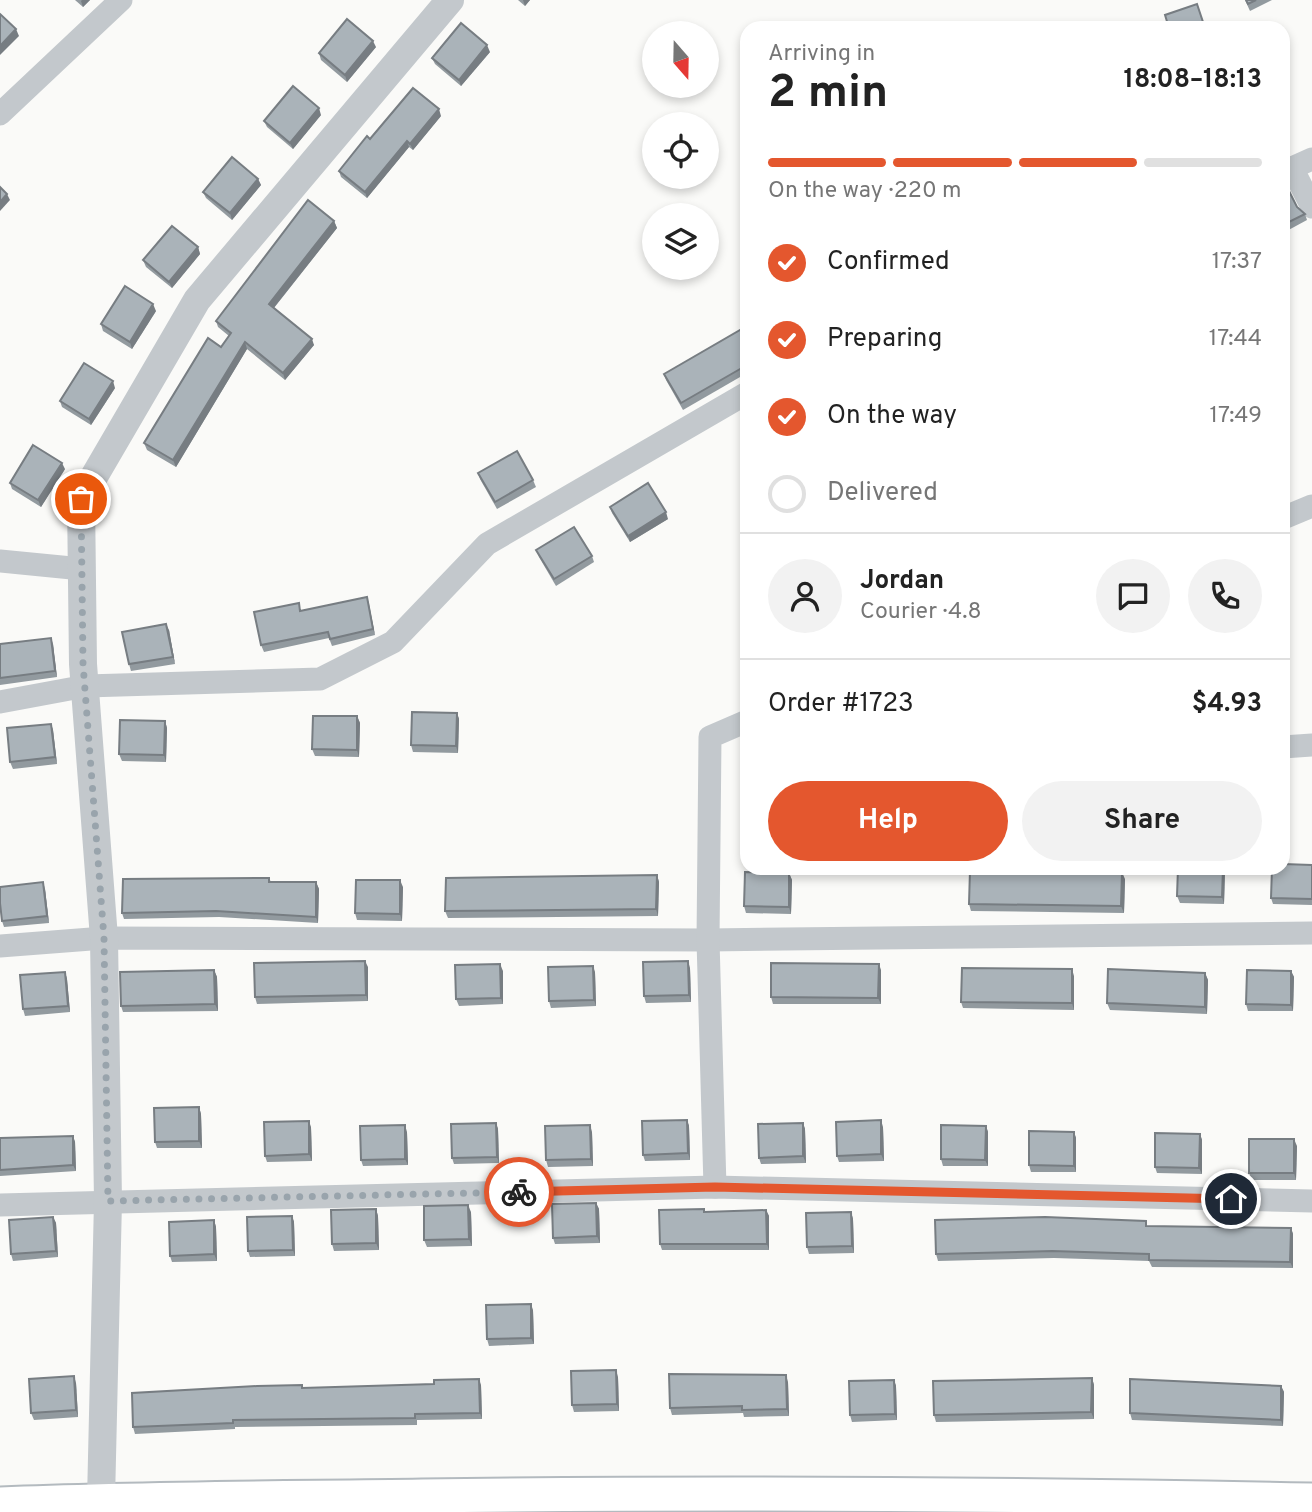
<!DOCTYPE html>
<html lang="en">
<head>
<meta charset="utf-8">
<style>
	:root { --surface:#fff; --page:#f2f2f2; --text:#222; --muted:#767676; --line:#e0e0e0; --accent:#e4572e }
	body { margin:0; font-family:Overpass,sans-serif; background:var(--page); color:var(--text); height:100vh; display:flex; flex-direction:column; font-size:26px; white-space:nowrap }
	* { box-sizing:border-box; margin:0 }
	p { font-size:23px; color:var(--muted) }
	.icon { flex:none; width:38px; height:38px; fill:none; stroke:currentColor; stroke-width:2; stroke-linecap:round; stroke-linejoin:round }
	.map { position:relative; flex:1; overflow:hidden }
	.side { position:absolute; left:740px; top:21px; width:550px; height:854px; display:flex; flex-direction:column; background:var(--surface); border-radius:21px; box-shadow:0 4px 10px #0003 }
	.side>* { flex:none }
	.needle { width:46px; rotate:160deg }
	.tools { position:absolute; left:642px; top:21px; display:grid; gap:14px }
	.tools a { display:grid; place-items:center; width:77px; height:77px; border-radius:50%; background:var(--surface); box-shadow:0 4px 10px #0003; font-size:35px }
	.pin { position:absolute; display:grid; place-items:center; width:60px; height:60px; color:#fff; margin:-30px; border:4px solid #fff; border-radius:50%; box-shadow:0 2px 7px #0007 }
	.courier { position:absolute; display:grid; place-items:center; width:70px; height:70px; margin:-35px; border:5px solid #e4572e; border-radius:50%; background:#fff; color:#222; box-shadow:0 2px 9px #0007 }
	.headline em { font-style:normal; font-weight:700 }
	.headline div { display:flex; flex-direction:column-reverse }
	.headline { display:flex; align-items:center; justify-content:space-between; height:119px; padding:0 28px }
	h1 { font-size:46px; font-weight:700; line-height:52px }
	.bar { display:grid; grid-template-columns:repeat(4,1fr); gap:10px 7px; align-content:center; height:84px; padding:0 28px }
	.bar i { height:9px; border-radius:5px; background:var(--line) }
	.bar .current { background:var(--accent) }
	.bar p { grid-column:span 4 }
	.line { display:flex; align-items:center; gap:18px; padding:0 28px; border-top:2px solid var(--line) }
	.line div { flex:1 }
	.round { display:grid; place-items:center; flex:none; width:74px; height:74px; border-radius:37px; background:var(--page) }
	ol { padding:0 28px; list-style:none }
	li { display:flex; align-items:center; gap:21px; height:77px }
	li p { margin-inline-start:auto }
	li .icon { padding:7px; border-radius:50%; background:var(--accent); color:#fff; stroke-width:4 }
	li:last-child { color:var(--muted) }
	li i { width:38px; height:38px; border:4px solid var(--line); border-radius:50% }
	.cta { display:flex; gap:14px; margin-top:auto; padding:14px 28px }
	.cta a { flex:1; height:80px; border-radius:42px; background:var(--accent); color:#fff; font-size:28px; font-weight:700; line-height:80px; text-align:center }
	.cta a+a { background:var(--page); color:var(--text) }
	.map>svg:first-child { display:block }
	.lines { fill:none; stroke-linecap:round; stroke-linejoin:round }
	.secondary-casing { stroke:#b3babf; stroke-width:37 }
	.minor { stroke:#c3c8cc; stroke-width:23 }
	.tertiary { stroke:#c3c8cc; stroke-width:28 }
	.secondary { stroke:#fff; stroke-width:33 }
	.wall { fill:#929a9f }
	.shaded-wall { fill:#777d82 }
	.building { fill:#aab3b9; stroke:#777d82; stroke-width:2 }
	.done { stroke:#99a4ac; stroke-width:7; stroke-dasharray:0 12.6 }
	.route { stroke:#e4572e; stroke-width:9 }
</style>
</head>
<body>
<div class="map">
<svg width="1312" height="1512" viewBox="0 0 1312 1512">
	<rect width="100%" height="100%" fill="#fafaf8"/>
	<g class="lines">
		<defs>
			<path id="secondary" d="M0,1504c141,-6 281,-6 422,-8 297,-4 593,-2 890,4"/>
		</defs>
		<!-- secondary casing -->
		<use href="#secondary" class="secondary-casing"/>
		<!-- minor -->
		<g class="minor">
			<polyline points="0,114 121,0"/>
			<polyline points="1292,168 1312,207"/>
			<polyline points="1283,172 1312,159"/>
			<polyline points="1283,518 1312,506"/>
			<polyline points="0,561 82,569"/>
			<polyline points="0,702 86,686 320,679 393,642 487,544 747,393"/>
			<polyline points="1283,747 1312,745"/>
			<polyline points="0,946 104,938 708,940 1312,933"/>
			<polyline points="715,1187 708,940 710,737 747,721"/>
			<polyline points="0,1205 715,1187 1312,1201"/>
		</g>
		<!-- tertiary -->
		<polyline class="tertiary" points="101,1500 108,1201 104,938 83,664 81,499 197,300 450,0"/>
		<!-- secondary -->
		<use href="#secondary" class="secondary"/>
	</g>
	<!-- wall -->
	<g class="wall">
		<polygon points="75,0 90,0 83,7"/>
		<polygon points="518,0 530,0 525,6"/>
		<polygon points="1245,0 1272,0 1250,11"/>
		<polygon points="376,47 347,82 321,60 319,53"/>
		<polygon points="490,52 461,86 435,64 432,58"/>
		<polygon points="321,115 293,149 267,127 264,121"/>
		<polygon points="441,116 413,150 409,147 367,198 341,177 339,171 370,139"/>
		<polygon points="258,179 261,185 232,220 206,198 203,192"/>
		<polygon points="1283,187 1297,207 1305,214 1307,220 1283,233"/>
		<polygon points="334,221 337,228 274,308 314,345 285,380 247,349 176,467 147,450 144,443 229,336 218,327 216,321"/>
		<polygon points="198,247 200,254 172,288 146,267 143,260"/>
		<polygon points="156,311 132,349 103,331 101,324"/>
		<polygon points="747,326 747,373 683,410 666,380 664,374"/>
		<polygon points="115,388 91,425 62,407 60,401"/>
		<polygon points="65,469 41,507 12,489 10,483"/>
		<polygon points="478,473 533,480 536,487 497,509 480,479"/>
		<polygon points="610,507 668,519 630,542 612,513"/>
		<polygon points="536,550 592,556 594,562 556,586 539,557"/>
		<polygon points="1283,594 1289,611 1283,614"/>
		<polygon points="367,597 375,635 332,646 329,638 264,652 261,645 301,611"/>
		<polygon points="169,630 175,664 131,671 129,664"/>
		<polygon points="0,644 53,644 57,677 0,685"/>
		<polygon points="457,713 459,719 458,753 413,752 411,745"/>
		<polygon points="357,716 360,723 359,757 315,756 312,749"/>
		<polygon points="165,721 167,728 166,762 122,761 119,754"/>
		<polygon points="51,724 53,730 57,764 13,769 10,762"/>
		<polygon points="1312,865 1312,905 1273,904 1271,898"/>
		<polygon points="1225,870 1224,904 1180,903 1177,896"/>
		<polygon points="789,873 792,880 791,914 746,913 744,906"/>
		<polygon points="657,875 659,882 658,916 448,918 445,911"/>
		<polygon points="269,878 271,882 316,882 319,889 318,923 219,917 124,919 122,913"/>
		<polygon points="1125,879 1124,913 971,911 969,904"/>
		<polygon points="403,887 402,921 357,920 355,913"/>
		<polygon points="45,889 49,923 4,927 2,921"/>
		<polygon points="368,967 368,1001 257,1004 255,997"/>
		<polygon points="690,968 691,1002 646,1003 644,996"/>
		<polygon points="214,970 217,977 218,1011 123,1012 121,1006"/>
		<polygon points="881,970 881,1004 773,1004 771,997"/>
		<polygon points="503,971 503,1004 459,1006 456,999"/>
		<polygon points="1291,971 1294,977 1293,1011 1248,1011 1246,1004"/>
		<polygon points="65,972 67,979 70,1012 25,1016 23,1009"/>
		<polygon points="595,972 596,1006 551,1008 549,1001"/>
		<polygon points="1205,973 1208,980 1207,1014 1110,1010 1107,1003"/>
		<polygon points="1074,976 1074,1010 963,1008 961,1002"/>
		<polygon points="199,1107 201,1114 202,1148 157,1148 155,1142"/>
		<polygon points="687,1120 689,1126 690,1160 645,1161 643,1155"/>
		<polygon points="496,1123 498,1129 499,1163 454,1164 452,1158"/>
		<polygon points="803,1123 805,1129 806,1163 761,1164 759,1158"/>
		<polygon points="986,1126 988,1132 988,1166 943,1166 941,1159"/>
		<polygon points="311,1127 312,1161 267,1162 265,1156"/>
		<polygon points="883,1127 884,1161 839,1162 837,1156"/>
		<polygon points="407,1132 408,1165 363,1166 361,1160"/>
		<polygon points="592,1132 593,1166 548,1167 546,1160"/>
		<polygon points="1074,1132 1076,1138 1076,1172 1031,1172 1029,1165"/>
		<polygon points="1200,1134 1202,1140 1202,1174 1157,1173 1155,1167"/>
		<polygon points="73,1136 75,1142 76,1171 0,1176 0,1138"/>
		<polygon points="1297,1146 1296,1180 1252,1180 1249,1173"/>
		<polygon points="596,1203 599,1209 600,1243 555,1244 553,1238"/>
		<polygon points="376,1209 378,1216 379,1250 334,1251 332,1244"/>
		<polygon points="704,1209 705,1212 766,1210 769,1216 769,1250 662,1250 660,1244"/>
		<polygon points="471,1212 472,1246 427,1247 424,1240"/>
		<polygon points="851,1212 853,1219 854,1253 809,1254 807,1247"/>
		<polygon points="292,1216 294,1222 295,1256 250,1257 248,1251"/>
		<polygon points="53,1217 56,1223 58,1257 13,1261 11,1254"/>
		<polygon points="214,1220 216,1227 217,1261 172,1262 170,1256"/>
		<polygon points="1148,1226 1291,1228 1293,1234 1293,1268 1152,1267 1149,1261 1054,1258 938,1261 936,1254"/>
		<polygon points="533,1310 534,1344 489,1346 487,1339"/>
		<polygon points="618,1377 619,1411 574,1412 572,1405"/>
		<polygon points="1092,1378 1094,1385 1094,1419 936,1422 934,1415"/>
		<polygon points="894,1380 896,1386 897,1420 852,1422 850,1415"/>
		<polygon points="788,1382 789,1416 744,1417 743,1413 672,1415 670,1408"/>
		<polygon points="76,1383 78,1417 34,1420 31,1413"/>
		<polygon points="481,1385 482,1419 417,1420 417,1425 235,1427 235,1429 135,1434 133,1427 303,1388"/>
		<polygon points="1281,1386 1284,1392 1283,1426 1132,1420 1130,1413"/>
	</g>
	<!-- shaded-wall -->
	<g class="shaded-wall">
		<polygon points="82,0 90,0 83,7 81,1"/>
		<polygon points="523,0 530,0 525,6"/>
		<polygon points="16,29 19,36 0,55 0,46"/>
		<polygon points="373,41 376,47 347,82 345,75"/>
		<polygon points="487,45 490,52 461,86 459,80"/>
		<polygon points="319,108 321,115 293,149 290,143"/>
		<polygon points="439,109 441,116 413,150 410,144"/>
		<polygon points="407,141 409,147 367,198 365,192"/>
		<polygon points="258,179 261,185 232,220 230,213"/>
		<polygon points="7,194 10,200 0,211 0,202"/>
		<polygon points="334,221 337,228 272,310 269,304"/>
		<polygon points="198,247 200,254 172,288 169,282"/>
		<polygon points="153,304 156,311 132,349 130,342"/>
		<polygon points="312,339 314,345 285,380 283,373"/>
		<polygon points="245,342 247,349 176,467 173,460"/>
		<polygon points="113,381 115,388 91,425 89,419"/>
		<polygon points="62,463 65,469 41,507 38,500"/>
		<polygon points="666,512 668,519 630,542 628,536"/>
		<polygon points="367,597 369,604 375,635 373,629"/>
		<polygon points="166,624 169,630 175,664 173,657"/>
		<polygon points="51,638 53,644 57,677 55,671"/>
		<polygon points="457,713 459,719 458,753 456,746"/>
		<polygon points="357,716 360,723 359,757 357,750"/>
		<polygon points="165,721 167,728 166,762 164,755"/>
		<polygon points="51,724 53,730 57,764 55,757"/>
		<polygon points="1223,868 1225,868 1225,870 1224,904 1222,897"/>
		<polygon points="1122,872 1125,879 1124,913 1121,906"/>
		<polygon points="789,873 792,880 791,914 789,907"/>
		<polygon points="657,875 659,882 658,916 656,909"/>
		<polygon points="400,880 403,887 402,921 400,914"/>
		<polygon points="43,882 45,889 49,923 47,916"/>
		<polygon points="316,882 319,889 318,923 316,917"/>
		<polygon points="365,961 368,967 368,1001 366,995"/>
		<polygon points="688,961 690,968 691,1002 689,995"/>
		<polygon points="500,964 503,971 503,1004 501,998"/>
		<polygon points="879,964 881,970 881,1004 878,998"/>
		<polygon points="593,966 595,972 596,1006 594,1000"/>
		<polygon points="1072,969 1074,976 1074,1010 1072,1003"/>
		<polygon points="214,970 217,977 218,1011 215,1004"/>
		<polygon points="1291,971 1294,977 1293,1011 1291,1005"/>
		<polygon points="65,972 67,979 70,1012 68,1006"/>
		<polygon points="1205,973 1208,980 1207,1014 1205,1007"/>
		<polygon points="199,1107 201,1114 202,1148 199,1141"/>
		<polygon points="687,1120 689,1126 690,1160 688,1153"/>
		<polygon points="881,1120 883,1127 884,1161 881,1154"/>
		<polygon points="309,1121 311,1127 312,1161 309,1154"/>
		<polygon points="496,1123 498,1129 499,1163 497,1157"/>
		<polygon points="803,1123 805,1129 806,1163 803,1156"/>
		<polygon points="405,1125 407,1132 408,1165 405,1159"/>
		<polygon points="590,1125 592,1132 593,1166 591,1159"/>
		<polygon points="986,1126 988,1132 988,1166 985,1160"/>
		<polygon points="1074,1132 1076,1138 1076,1172 1074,1166"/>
		<polygon points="1200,1134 1202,1140 1202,1174 1199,1168"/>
		<polygon points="73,1136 75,1142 76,1171 73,1165"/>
		<polygon points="1294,1139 1297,1146 1296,1180 1294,1173"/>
		<polygon points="596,1203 599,1209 600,1243 597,1236"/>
		<polygon points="468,1205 471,1212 472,1246 469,1239"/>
		<polygon points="376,1209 378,1216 379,1250 376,1243"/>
		<polygon points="766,1210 769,1216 769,1250 767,1244"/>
		<polygon points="851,1212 853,1219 854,1253 852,1246"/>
		<polygon points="292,1216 294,1222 295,1256 293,1250"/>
		<polygon points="53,1217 56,1223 58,1257 56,1251"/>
		<polygon points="214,1220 216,1227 217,1261 214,1254"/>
		<polygon points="1291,1228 1293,1234 1293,1268 1290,1262"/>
		<polygon points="531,1304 533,1310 534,1344 531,1338"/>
		<polygon points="616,1370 618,1377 619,1411 617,1404"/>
		<polygon points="786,1375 788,1382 789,1416 787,1409"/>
		<polygon points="74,1376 76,1383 78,1417 76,1410"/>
		<polygon points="1092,1378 1094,1385 1094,1419 1091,1412"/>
		<polygon points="479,1379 481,1385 482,1419 480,1413"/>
		<polygon points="894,1380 896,1386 897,1420 895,1414"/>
		<polygon points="1281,1386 1284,1392 1283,1426 1281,1420"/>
	</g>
	<!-- building -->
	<g class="building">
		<polygon points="1246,0 1256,0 1248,4"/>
		<polygon points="1197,4 1205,28 1169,28 1165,15"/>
		<polygon points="0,14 16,29 0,46"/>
		<polygon points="347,19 373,41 345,75 319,53"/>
		<polygon points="461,23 487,45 459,80 432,58"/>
		<polygon points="293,86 319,108 290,143 264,121"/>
		<polygon points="413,88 439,109 410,144 407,141 365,192 339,171 367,136 370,139"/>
		<polygon points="232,157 258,179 230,213 203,192"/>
		<polygon points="1286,185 1297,207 1305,214 1283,225 1283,187"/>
		<polygon points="0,187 7,194 0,202"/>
		<polygon points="308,200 334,221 269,304 312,339 283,373 245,342 173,460 144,443 208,338 221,347 231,333 216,321"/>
		<polygon points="172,226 198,247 169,282 143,260"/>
		<polygon points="125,286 153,304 130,342 101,324"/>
		<polygon points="747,326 747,365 681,403 664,374"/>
		<polygon points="84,363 113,381 89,419 60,401"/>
		<polygon points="747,430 747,446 742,432"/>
		<polygon points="33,445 62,463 38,500 10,483"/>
		<polygon points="517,451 533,480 495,502 478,473"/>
		<polygon points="648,483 666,512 628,536 610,507"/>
		<polygon points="574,527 592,556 554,579 536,550"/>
		<polygon points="1283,594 1287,605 1283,606"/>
		<polygon points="367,597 373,629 330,639 328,632 261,645 254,612 299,603 300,611"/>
		<polygon points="166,624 173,657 129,664 122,632"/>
		<polygon points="51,638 55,671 0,678 0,644"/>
		<polygon points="412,712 457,713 456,746 411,745"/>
		<polygon points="313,716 357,716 357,750 312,749"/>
		<polygon points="120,720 165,721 164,755 119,754"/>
		<polygon points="51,724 55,757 10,762 7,728"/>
		<polygon points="1283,864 1312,865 1312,899 1271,898 1272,868 1283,868"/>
		<polygon points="1178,868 1223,868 1222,897 1177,896"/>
		<polygon points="970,870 1122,872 1121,906 969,904"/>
		<polygon points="745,872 789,873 789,907 744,906"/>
		<polygon points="657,875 656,909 445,911 446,878"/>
		<polygon points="269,878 269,882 316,882 316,917 216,911 122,913 123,879"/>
		<polygon points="356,880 400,880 400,914 355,913"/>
		<polygon points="43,882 47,916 2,921 0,903 0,887"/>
		<polygon points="365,961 366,995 255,997 254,963"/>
		<polygon points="688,961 689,995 644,996 643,962"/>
		<polygon points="771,963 879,964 878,998 771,997"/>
		<polygon points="500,964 501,998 456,999 455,965"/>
		<polygon points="593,966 594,1000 549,1001 548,967"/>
		<polygon points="962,968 1072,969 1072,1003 961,1002"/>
		<polygon points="1108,969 1205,973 1205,1007 1107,1003"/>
		<polygon points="214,970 215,1004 121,1006 120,972"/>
		<polygon points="1247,970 1291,971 1291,1005 1246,1004"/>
		<polygon points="65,972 68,1006 23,1009 20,975"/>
		<polygon points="199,1107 199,1141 155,1142 154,1108"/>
		<polygon points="687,1120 688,1153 643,1155 642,1121"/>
		<polygon points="881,1120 881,1154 837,1156 836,1122"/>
		<polygon points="309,1121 309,1154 265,1156 264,1122"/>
		<polygon points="496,1123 497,1157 452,1158 451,1124"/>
		<polygon points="803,1123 803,1156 759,1158 758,1124"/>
		<polygon points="405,1125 405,1159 361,1160 360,1126"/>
		<polygon points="590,1125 591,1159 546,1160 545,1126"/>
		<polygon points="941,1125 986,1126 985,1160 941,1159"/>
		<polygon points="1029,1131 1074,1132 1074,1166 1029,1165"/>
		<polygon points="1155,1133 1200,1134 1199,1168 1155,1167"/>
		<polygon points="73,1136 73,1165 0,1170 0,1138"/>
		<rect x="1249" y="1139" width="45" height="34"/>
		<polygon points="596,1203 597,1236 553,1238 552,1204"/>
		<polygon points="468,1205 469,1239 424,1240 424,1206"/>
		<polygon points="376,1209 376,1243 332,1244 331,1210"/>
		<polygon points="704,1209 704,1212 766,1210 767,1244 660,1244 659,1210"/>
		<polygon points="851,1212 852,1246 807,1247 806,1213"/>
		<polygon points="292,1216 293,1250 248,1251 247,1217"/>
		<polygon points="53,1217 56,1251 11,1254 9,1220"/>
		<polygon points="1045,1217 1146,1221 1146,1226 1291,1228 1290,1262 1149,1260 1149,1254 1052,1251 936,1254 935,1220"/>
		<polygon points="214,1220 214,1254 170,1256 169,1222"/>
		<polygon points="531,1304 531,1338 487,1339 486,1305"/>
		<polygon points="616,1370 617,1404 572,1405 571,1371"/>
		<polygon points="669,1374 786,1375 787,1409 742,1410 742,1406 670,1408"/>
		<polygon points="74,1376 76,1410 31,1413 29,1379"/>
		<polygon points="1092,1378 1091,1412 934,1415 933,1381"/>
		<polygon points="479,1379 480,1413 415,1414 415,1418 233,1420 233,1423 133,1427 132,1393 257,1386 302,1385 302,1388 434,1384 434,1380"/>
		<polygon points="1130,1379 1281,1386 1281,1420 1130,1413"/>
		<polygon points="894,1380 895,1414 850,1415 849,1381"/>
	</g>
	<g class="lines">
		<!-- done -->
		<polyline class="done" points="81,499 83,664 104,938 108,1201 519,1192"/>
		<!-- route -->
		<polyline class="route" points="519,1192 715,1187 1231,1199"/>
	</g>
</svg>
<div class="tools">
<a><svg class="needle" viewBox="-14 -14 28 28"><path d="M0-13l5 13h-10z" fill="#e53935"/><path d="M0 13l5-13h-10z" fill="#767676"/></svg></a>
<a><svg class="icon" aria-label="locate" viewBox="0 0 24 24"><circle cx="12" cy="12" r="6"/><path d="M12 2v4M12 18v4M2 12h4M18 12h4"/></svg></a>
<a><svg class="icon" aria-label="layers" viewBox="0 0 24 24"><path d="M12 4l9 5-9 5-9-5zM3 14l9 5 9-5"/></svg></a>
</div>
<div class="pin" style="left:81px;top:499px;background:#ea580c"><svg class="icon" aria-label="bag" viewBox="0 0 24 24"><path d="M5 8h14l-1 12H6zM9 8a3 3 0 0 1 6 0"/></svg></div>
<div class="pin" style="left:1231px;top:1199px;background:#1f2937"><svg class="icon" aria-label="home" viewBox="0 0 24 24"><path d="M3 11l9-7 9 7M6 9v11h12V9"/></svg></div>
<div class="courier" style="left:519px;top:1192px"><svg class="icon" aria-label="bike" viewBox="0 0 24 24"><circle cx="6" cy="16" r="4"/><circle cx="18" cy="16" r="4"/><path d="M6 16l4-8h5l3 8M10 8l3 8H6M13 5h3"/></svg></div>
<section class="side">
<div class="headline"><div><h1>2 min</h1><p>Arriving in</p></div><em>18:08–18:13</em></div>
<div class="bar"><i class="current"></i><i class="current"></i><i class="current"></i><i></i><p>On the way · 220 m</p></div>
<ol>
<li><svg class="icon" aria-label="check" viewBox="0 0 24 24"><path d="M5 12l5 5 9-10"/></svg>Confirmed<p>17:37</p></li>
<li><svg class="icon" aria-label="check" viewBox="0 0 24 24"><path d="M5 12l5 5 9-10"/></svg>Preparing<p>17:44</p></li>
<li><svg class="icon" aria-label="check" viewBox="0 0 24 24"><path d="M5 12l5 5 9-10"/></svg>On the way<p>17:49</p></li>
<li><i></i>Delivered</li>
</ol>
<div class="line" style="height:126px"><a class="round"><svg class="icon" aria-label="person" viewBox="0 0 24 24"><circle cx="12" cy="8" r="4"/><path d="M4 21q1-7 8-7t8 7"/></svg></a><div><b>Jordan</b><p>Courier · 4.8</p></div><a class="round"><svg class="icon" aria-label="chat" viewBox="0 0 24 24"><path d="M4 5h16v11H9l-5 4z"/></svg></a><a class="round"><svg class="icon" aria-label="phone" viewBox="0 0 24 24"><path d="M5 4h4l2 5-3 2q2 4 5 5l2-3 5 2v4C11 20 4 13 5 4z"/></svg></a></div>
<div class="line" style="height:91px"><div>Order #1723</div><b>$4.93</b></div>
<div class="cta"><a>Help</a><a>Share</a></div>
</section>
</div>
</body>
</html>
